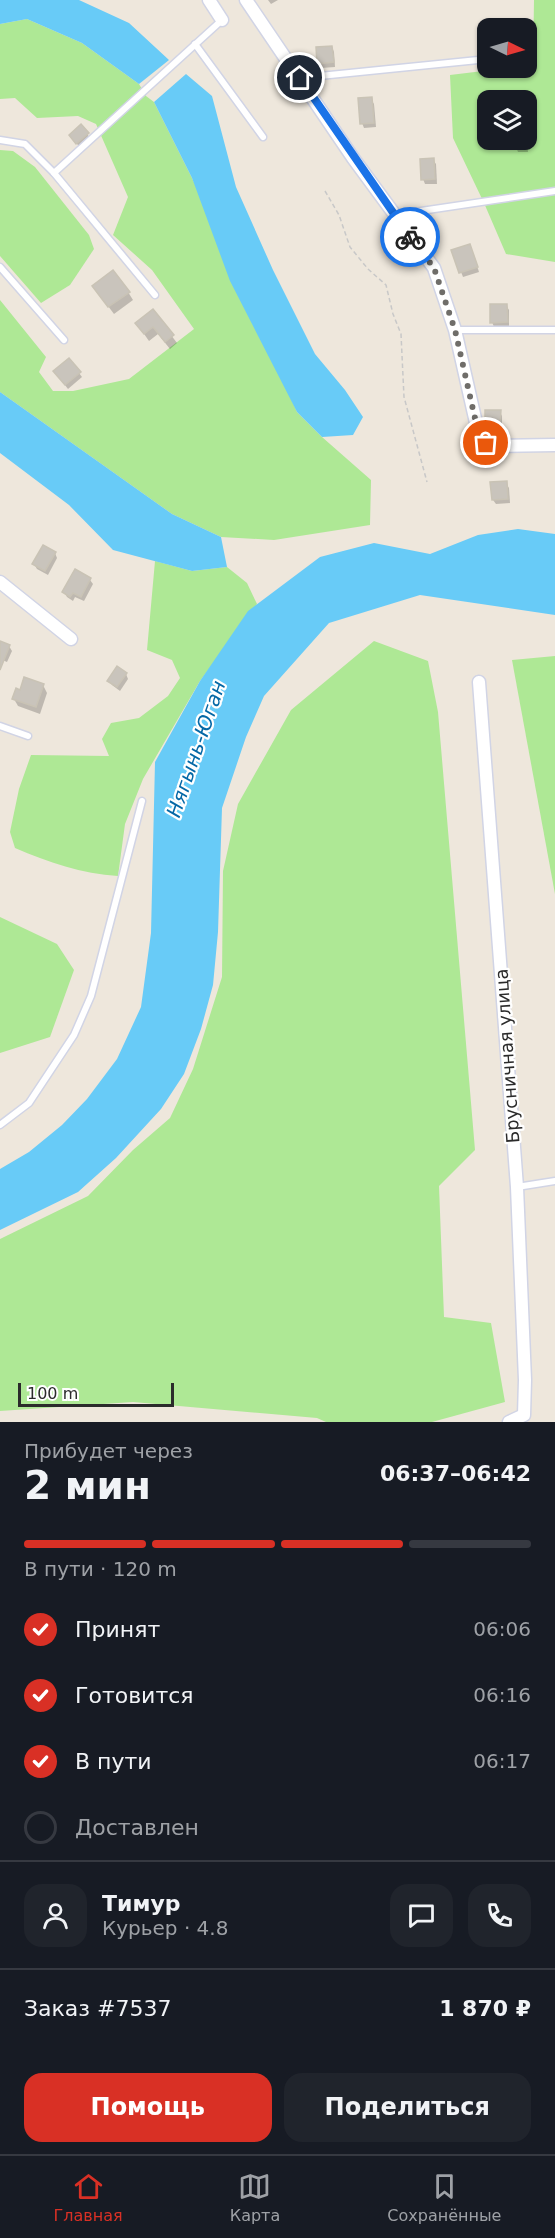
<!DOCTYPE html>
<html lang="ru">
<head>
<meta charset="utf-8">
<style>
	:root { --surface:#171b24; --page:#20242c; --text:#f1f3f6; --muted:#9ea1a6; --line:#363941; --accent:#d93025 }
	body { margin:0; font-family:"DejaVu Sans",sans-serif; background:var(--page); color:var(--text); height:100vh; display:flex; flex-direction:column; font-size:22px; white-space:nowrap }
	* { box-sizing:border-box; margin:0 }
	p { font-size:20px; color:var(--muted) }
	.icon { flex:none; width:33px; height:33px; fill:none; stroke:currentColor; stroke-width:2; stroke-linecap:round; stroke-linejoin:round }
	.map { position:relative; height:1422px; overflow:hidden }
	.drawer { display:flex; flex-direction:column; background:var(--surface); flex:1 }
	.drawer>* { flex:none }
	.needle { width:39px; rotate:95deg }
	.buttons { position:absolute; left:477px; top:18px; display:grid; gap:12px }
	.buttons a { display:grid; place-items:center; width:60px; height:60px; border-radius:12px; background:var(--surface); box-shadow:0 2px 4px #0004; font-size:30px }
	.scale { position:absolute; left:18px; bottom:15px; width:156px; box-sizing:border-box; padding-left:6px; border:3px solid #2b2b2b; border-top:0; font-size:16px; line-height:21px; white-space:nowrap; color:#2b2b2b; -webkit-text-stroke:4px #fff; paint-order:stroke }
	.pin { position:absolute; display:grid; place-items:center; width:51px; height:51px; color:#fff; margin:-26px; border:3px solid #fff; border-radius:50%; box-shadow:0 2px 6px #0007 }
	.courier { position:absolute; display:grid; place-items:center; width:60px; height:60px; margin:-30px; border:4px solid #1a73e8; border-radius:50%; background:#fff; color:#222; box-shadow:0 2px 8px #0007 }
	.head em { font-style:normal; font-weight:600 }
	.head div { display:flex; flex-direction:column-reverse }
	.head { display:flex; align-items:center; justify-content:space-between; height:102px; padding:0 24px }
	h1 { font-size:39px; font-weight:600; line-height:45px }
	.bar { display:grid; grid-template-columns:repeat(4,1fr); gap:9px 6px; align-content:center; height:72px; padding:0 24px }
	.bar i { height:8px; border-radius:4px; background:var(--line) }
	.bar .selected { background:var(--accent) }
	.bar p { grid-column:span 4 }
	.line { display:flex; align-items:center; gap:15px; padding:0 24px; border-top:2px solid var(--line) }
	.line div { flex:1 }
	.round { display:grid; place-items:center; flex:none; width:63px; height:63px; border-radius:18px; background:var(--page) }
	ol { padding:0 24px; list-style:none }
	li { display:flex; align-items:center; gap:18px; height:66px }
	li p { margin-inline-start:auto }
	li .icon { padding:6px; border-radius:50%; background:var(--accent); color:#fff; stroke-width:4 }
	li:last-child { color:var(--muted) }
	li i { width:33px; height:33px; border:3px solid var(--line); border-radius:50% }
	.primary-button { display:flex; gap:12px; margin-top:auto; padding:12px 24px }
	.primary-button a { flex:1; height:69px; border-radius:18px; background:var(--accent); color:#fff; font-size:24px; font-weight:600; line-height:69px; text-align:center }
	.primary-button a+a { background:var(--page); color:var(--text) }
	.tabs { display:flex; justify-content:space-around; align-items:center; height:84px; border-top:2px solid var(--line); background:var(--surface); font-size:16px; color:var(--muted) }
	.tabs a { display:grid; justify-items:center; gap:3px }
	.tabs .selected { color:var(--accent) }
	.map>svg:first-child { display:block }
	.green { fill:#aee895; fill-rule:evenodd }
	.water { fill:#68cbf7 }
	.shadow { fill:#0003 }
	.building { fill:#c9c4bc; stroke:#c9c3b5; stroke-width:1.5 }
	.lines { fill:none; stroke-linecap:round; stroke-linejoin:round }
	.lane-casing { stroke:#d1d4e5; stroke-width:9 }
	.street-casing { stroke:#d1d4e5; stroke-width:15 }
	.path { stroke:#c8c8c8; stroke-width:1.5; stroke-dasharray:4.5 3; stroke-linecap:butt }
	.lane { stroke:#fff; stroke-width:6 }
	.street { stroke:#fff; stroke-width:12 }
	.done { stroke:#6f6d69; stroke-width:6; stroke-dasharray:0 10.8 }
	.route { stroke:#1a73e8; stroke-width:8 }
	.labels { text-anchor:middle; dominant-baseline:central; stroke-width:4.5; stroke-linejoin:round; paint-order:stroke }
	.street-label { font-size:18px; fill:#2b2b2b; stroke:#fff }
	.water-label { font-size:20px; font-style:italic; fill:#0468a6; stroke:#fff }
</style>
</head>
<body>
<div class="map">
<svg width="555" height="1422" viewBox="0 0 555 1422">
	<rect width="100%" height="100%" fill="#eee7dc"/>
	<!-- green -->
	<g class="green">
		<path d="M534,0h21v262l-49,-8 -22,-51 -31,-65 -3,-63 83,-10zM488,100h38v40h-38z"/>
		<polygon points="27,19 82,43 139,84 146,96 154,102 192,178 297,412 322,437 371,480 370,525 274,540 221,537 172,514 0,392 0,300 46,357 39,372 53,391 73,391 129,379 194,329 152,270 113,235 128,197 96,124 78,116 37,118 15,98 0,99 0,24"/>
		<polygon points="0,150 13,151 35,167 89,235 94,249 70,285 41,303 0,256"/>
		<path d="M155,561l37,10 35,-4 20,16 10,21 -57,77 -57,98 -18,45 -7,52c-36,-2 -70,-14 -103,-28l-5,-16 9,-43 12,-34 78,1 -7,-17 9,-16 28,-5 29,-22 12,-18 -8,-18 -25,-10z"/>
		<polygon points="374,641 428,661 438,712 475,1150 439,1186 444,1317 491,1323 505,1402 432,1422 326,1422 317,1418 133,1402 0,1411 0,1239 88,1196 133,1150 170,1118 193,1069 222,977 223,871 238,804 291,710"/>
		<polygon points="555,656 555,894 512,660"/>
		<polygon points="0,917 57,944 74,970 50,1037 0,1053"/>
	</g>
	<!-- water -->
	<g class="water">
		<polygon points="0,0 79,0 129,23 169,60 139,84 82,43 27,19 0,24"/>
		<polygon points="186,74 212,96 236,187 273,270 315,354 345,390 363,417 353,435 322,437 297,412 230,281 192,178 154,102"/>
		<polygon points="0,392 172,514 221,537 227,567 192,571 113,550 69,505 0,453"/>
		<polygon points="518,529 555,534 555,615 420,595 329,623 264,696 246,737 222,808 218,932 213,985 201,1029 184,1074 161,1109 116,1158 78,1192 0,1230 0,1169 29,1152 62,1125 87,1099 117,1059 141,1007 151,933 155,762 200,681 248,611 320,557 374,543 430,554 478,535"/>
	</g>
	<!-- shadow -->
	<g class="shadow">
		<polygon points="268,0 278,0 271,4"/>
		<polygon points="332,47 334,52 335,67 321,68 318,63"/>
		<polygon points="371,99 374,104 376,127 364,128 362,123"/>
		<polygon points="87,134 90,138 80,147 73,140"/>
		<polygon points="526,135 528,152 518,152 516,147 516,140 526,140"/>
		<polygon points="433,160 436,164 437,184 425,184 423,179"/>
		<polygon points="472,250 479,272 463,277 453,251"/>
		<polygon points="128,292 133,300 114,314 99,294"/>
		<polygon points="506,305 509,310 509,326 494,327 492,322"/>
		<polygon points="153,311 177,343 170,349 158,334 149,341 137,324"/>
		<polygon points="79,373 82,377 68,389 58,376"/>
		<polygon points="500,412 502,416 502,429 489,429 486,424"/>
		<polygon points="506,483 509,488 510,503 496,504 493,500"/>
		<polygon points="55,553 57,558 48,575 37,569 34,564"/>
		<polygon points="75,571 90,580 93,584 84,601 75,597 73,601 67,597 64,592"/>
		<polygon points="0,642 9,646 12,651 7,662 0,659"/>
		<polygon points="126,674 128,679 120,691 112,685 109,681"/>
		<polygon points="43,685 47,693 40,714 18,706 14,699 21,692"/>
	</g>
	<!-- building -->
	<g class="building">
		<polygon points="332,46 334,62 317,64 316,47"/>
		<polygon points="372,97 374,123 360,124 358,98"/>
		<polygon points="81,124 89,133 76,144 69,135"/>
		<polygon points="434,158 435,179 421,180 420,159"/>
		<polygon points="470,244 478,267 459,273 451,250"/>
		<polygon points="113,270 130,292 108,307 92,286"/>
		<polygon points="490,304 507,304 508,322 490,323"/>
		<polygon points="153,309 174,335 165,342 153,327 144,334 135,323"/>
		<polygon points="69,358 81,372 65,385 53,371"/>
		<polygon points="485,410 501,410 500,425 485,425"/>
		<polygon points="507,481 508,499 492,500 490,482"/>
		<polygon points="43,545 56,552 45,571 32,564"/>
		<polygon points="75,569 91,578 81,597 73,593 70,597 62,592"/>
		<polygon points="0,641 10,645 0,670"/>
		<polygon points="117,666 127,673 117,687 107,681"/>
		<polygon points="24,677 44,684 36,707 12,699 16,688 20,690"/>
	</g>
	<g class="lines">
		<defs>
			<g id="lane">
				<polyline points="195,44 263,137"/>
				<polyline points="300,78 488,59"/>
				<polyline points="0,140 25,144 54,173"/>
				<polyline points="394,215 555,191"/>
				<polyline points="0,267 64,340"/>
				<polyline points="155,295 54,173 222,20"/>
				<polyline points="456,330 555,330"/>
				<polyline points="0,726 28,736"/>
				<polyline points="0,1125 29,1103 74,1035 91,996 142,801"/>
				<polyline points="517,1187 555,1181"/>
			</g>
			<g id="street">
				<polyline points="209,0 222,20"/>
				<polyline points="246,0 353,158 434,268 455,330 479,436 486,443 496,446 555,445"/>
				<polyline points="0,582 71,639"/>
				<polyline points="479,682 517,1187 525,1380 524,1415 509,1422"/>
			</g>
		</defs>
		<!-- lane casing -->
		<use href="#lane" class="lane-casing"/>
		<!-- street casing -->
		<use href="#street" class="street-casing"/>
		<!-- path -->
		<polyline class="path" points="325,191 339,215 350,247 368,269 386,285 393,314 401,334 404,397 427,482"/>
		<!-- lane -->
		<use href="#lane" class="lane"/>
		<!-- street -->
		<use href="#street" class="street"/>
	</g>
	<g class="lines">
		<!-- done -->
		<polyline class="done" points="410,237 434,268 455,330 479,436 486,443"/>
		<!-- route -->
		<polyline class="route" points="300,78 410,237"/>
	</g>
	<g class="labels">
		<!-- street labels -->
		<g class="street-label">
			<text transform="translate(507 1056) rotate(-94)">Брусничная улица</text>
		</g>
		<!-- water labels -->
		<g class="water-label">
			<text transform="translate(196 749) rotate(-71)">Нягынь-Юган</text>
		</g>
	</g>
</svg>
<div class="buttons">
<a><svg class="needle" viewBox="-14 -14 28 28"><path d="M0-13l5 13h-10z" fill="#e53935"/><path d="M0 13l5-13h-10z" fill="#9ea1a6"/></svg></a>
<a><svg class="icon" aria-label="layers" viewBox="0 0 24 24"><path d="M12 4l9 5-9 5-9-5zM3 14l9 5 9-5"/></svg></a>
</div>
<div class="scale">100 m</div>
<div class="pin" style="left:486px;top:443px;background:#ea580c"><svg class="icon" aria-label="bag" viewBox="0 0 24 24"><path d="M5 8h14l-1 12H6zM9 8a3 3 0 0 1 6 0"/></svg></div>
<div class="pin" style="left:300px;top:78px;background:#1f2937"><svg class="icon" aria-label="home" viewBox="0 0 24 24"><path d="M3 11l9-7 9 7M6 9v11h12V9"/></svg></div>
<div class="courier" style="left:410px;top:237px"><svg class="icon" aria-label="bike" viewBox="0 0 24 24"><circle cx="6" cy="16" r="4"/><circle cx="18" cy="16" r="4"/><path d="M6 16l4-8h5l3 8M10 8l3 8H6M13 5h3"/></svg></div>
</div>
<section class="drawer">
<div class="head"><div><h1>2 мин</h1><p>Прибудет через</p></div><em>06:37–06:42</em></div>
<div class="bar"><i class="selected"></i><i class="selected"></i><i class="selected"></i><i></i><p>В пути · 120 m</p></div>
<ol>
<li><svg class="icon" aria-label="check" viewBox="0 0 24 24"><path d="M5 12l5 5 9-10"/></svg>Принят<p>06:06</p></li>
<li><svg class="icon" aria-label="check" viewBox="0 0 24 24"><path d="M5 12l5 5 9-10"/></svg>Готовится<p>06:16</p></li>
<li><svg class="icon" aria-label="check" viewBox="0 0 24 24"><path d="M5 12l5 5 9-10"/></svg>В пути<p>06:17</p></li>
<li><i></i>Доставлен</li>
</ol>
<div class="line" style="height:108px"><a class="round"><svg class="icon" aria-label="person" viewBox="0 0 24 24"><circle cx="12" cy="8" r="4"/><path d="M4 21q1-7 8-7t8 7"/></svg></a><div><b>Тимур</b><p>Курьер · 4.8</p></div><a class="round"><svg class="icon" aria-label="chat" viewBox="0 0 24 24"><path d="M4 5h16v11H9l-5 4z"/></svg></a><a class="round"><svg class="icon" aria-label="phone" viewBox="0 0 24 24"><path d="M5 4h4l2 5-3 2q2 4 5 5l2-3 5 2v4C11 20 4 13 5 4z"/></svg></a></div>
<div class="line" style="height:78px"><div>Заказ #7537</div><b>1 870 ₽</b></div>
<div class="primary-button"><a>Помощь</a><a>Поделиться</a></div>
</section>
<nav class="tabs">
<a class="selected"><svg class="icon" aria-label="home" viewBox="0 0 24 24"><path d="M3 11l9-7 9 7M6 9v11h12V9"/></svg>Главная</a>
<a><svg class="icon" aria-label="map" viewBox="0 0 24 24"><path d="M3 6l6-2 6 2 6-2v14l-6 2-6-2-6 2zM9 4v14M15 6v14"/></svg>Карта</a>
<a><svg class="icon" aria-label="saved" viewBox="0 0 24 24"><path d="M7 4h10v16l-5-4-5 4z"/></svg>Сохранённые</a>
</nav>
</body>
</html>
